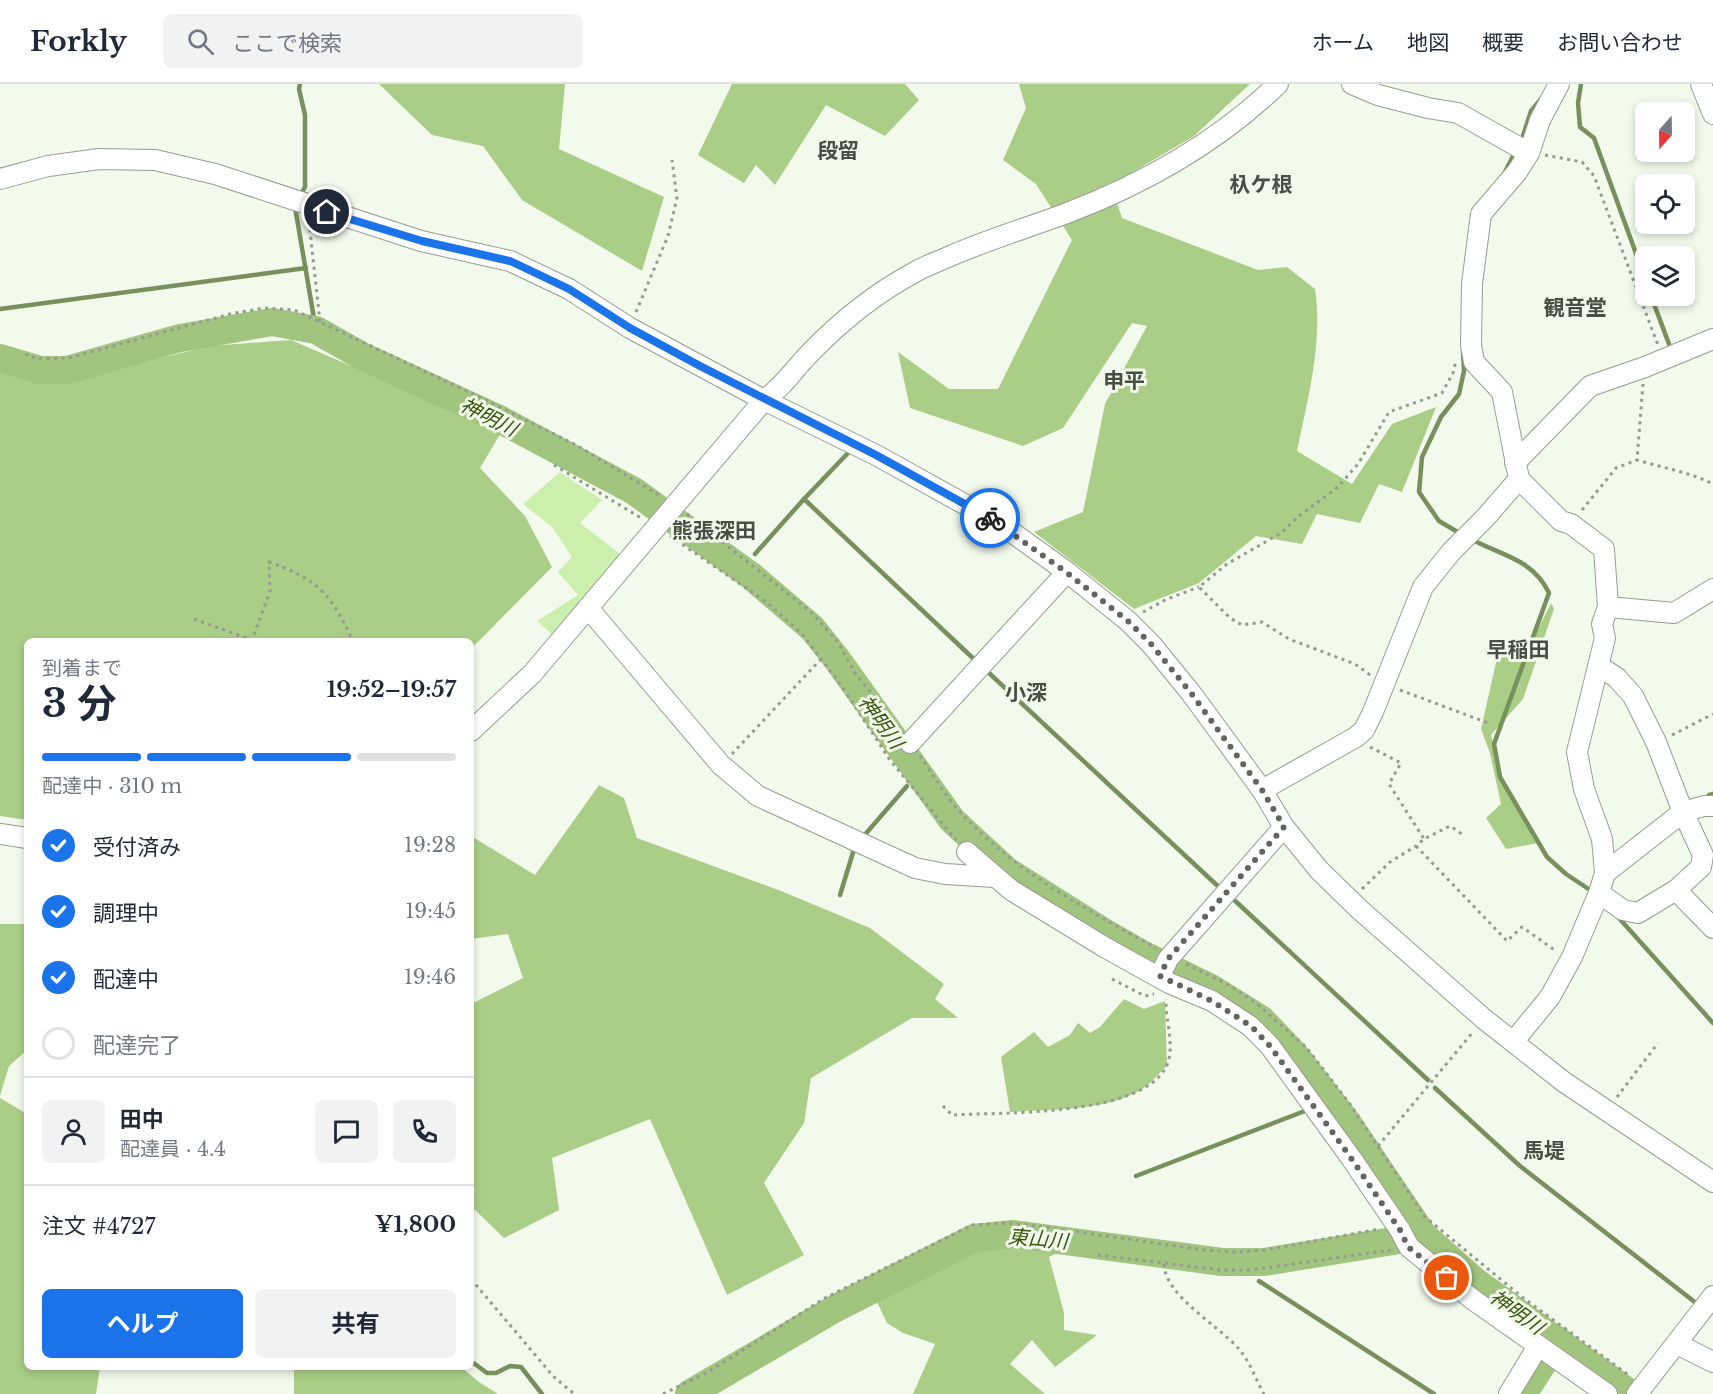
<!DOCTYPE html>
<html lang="ja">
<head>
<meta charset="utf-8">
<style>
	:root { --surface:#fff; --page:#f2f2f3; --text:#1f2937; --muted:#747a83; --line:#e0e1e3; --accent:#1a73e8 }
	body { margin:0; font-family:"Libre Baskerville","Noto Sans JP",serif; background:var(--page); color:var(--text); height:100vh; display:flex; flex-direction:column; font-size:22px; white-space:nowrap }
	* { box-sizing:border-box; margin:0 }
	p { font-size:20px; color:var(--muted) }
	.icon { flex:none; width:33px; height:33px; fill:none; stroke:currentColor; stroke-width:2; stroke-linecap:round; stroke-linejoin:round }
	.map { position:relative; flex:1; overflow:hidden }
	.details { position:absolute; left:24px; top:554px; width:450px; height:732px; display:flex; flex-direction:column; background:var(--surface); border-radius:9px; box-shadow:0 3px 9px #0003 }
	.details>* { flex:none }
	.needle { width:39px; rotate:200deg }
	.fabs { position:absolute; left:1635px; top:18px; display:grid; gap:12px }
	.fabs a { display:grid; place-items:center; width:60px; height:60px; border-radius:9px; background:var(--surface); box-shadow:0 3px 9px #0003; font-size:30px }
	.pin { position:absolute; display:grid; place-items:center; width:51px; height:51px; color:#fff; margin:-26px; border:3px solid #fff; border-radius:50%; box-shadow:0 2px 6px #0007 }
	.courier { position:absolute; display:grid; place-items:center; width:60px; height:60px; margin:-30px; border:4px solid #1a73e8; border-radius:50%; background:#fff; color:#222; box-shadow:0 2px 8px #0007 }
	.summary em { font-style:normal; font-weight:700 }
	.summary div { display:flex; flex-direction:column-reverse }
	.summary { display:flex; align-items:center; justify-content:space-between; height:102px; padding:0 18px }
	h1 { font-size:39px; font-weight:700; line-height:45px }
	.bar { display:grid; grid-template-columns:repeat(4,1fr); gap:9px 6px; align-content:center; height:72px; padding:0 18px }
	.bar i { height:8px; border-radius:4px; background:var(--line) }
	.bar .current { background:var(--accent) }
	.bar p { grid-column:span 4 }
	.line { display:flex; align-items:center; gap:15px; padding:0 18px; border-top:2px solid var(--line) }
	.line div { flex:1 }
	.round { display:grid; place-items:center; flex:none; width:63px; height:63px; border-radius:9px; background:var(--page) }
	ol { padding:0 18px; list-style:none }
	li { display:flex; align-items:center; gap:18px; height:66px }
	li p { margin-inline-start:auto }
	li .icon { padding:6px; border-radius:50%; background:var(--accent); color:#fff; stroke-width:4 }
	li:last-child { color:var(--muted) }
	li i { width:33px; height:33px; border:3px solid var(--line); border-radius:50% }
	.cta { display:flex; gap:12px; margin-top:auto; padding:12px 18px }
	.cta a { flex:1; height:69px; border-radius:9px; background:var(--accent); color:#fff; font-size:24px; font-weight:700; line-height:69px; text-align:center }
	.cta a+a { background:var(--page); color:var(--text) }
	header { display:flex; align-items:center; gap:36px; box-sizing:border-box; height:84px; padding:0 30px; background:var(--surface); border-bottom:2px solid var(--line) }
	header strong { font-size:28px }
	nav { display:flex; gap:33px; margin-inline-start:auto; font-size:21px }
	.search { width:420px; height:54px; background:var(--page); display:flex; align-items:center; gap:15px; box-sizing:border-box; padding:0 21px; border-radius:9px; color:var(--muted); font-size:22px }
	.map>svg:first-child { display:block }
	.green { fill:#cdefae }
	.forest { fill:#aace88 }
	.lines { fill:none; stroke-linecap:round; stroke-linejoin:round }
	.stream { stroke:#77905e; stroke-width:4.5 }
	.river { stroke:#a1c47f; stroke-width:28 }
	.minor-casing { stroke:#969e90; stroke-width:22 }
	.path { stroke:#959b90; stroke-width:3; stroke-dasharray:3 4.5; stroke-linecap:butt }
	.minor { stroke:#fff; stroke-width:20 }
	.done { stroke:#62665e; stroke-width:6; stroke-dasharray:0 10.8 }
	.route { stroke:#1a73e8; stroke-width:8 }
	.labels { text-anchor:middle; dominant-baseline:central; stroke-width:6; stroke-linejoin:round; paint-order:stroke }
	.water-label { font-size:20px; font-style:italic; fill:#38570d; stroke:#f1faeb }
	.quarter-label { font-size:21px; font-weight:bold; fill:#484f43; stroke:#f1faeb }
</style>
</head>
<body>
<header>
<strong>Forkly</strong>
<div class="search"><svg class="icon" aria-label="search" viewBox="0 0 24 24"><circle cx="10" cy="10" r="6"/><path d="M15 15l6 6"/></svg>ここで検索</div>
<nav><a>ホーム</a><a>地図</a><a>概要</a><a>お問い合わせ</a></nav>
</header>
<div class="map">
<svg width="1713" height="1310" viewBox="0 0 1713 1310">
	<rect width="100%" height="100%" fill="#f1faeb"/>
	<!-- green -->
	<polygon class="green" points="560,388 602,416 580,439 628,476 561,558 537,537 578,511 558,488 572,473 552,443 523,420"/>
	<!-- forest -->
	<g class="forest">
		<polygon points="379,0 565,0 559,65 664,113 642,187 522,116 483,62 432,51"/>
		<polygon points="732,0 905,0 919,16 885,52 826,21 775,101 756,81 744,99 698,71"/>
		<path d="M1019,0h231l-56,52 -83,49 11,33 136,52 29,-3 28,22c8,53 -7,109 -18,162l55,33 40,-60 44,-17 -34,85 -23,-8 -19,39 -43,-9 -15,30 -46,-8 -57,47 -65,26 -100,-77 49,-20 22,-108 42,-78 -15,-3 -69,105 -40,18 -113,-38 -12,-56 51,37h49l74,-149 -36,-56 -33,-24 23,-52z"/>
		<polygon points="291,256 502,347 480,384 525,432 552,483 471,565 471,556 27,556 27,736 0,732 0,280 40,296 125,283 209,262"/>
		<polygon points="1551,519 1554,525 1523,615 1491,651 1505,705 1538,759 1506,765 1486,734 1501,720 1490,669 1481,645 1500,561 1532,557"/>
		<polygon points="599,701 624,714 637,754 781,807 870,844 944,900 935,915 958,934 912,934 811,994 804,1039 764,1099 804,1171 727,1211 650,1035 552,1074 559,1126 504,1154 471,1122 471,920 523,894 508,850 471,855 471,752 535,791"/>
		<polygon points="0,840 27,840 27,966 9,982 0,1012"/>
		<path d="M1124,915l20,10 21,-8 2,65c-9,8 -18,20 -28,25 -34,20 -90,18 -129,21l-9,-55 33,-25 14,15 22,-12 8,-12 12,10 10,-6z"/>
		<polygon points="0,1014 27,1030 27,1282 100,1283 96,1310 0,1310"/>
		<polygon points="1011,1154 1066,1164 1049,1173 1064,1229 1064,1246 1097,1251 1055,1283 1032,1256 1010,1280 1045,1310 913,1310 935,1260 903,1249 887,1239 875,1214 879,1204 978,1157"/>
		<polygon points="294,1283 461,1283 479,1298 498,1310 294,1310"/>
	</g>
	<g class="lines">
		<!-- stream -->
		<g class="stream">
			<polyline points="300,0 299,5 305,31 305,103 300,112"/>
			<polyline points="1581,0 1578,19 1580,43 1594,54 1646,197"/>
			<polyline points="1521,58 1531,27 1541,15"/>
			<polyline points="1504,90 1515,68"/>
			<polyline points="295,123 316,246"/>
			<polyline points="1651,212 1669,260"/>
			<polyline points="0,225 306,184"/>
			<polyline points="848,369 804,415 977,578"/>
			<polyline points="1461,450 1439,437 1419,408 1422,373 1441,333 1459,310 1464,287 1463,267"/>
			<path d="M1471,455c31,17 62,20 78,54l-55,151 6,33 47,80 19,17 27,18"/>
			<polyline points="755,470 804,415"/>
			<polyline points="989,589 1221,805"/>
			<polyline points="1709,711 1713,710"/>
			<polyline points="862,754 907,702"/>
			<polyline points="840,811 855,762"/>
			<polyline points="1231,813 1428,996"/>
			<polyline points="1618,833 1713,939"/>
			<polyline points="1435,1004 1520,1082 1696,1219"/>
			<polyline points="1136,1092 1310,1025"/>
			<polyline points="1259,1197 1434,1310"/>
			<polyline points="471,1277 487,1289 496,1289 510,1282 521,1283 542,1310"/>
		</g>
		<!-- river -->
		<g class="river">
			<polyline points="0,274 40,286 67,286 180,254 272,238 316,246 362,272 499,335 634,407 750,491 812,544 836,574 952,736 1007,787 1104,848 1142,870 1209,903 1262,936 1296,972 1347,1038 1424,1152 1476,1198 1631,1310"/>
			<polyline points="689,1310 836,1224 974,1154 1013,1150 1222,1178 1264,1178 1424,1152"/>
			<polyline points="1523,1310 1558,1256"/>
		</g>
		<defs>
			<g id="minor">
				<polyline points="1352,0 1378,11 1428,24 1458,29 1529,69"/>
				<polyline points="1701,0 1713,30"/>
				<polyline points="0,95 48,82 99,75 155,76 215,90 421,157 510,177 569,205 630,244 764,316 876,371 1002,441 1067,488 1128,537 1151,560 1191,609 1262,706 1284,743 1319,786 1359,825 1484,935 1564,998 1713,1098"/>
				<polyline points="1515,379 1590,302 1645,283 1713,255"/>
				<polyline points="1608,523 1674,529 1713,505"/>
				<polyline points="589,525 721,681 758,712 915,784 945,790 995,793"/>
				<polyline points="1599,582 1617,594 1633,612 1656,658 1683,728 1703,771 1701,783 1676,806 1713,844"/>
				<path d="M471,647l61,-57 232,-274c22,-16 29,-30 47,-48 31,-32 65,-59 104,-80 10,-6 22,-10 33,-15 39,-17 79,-29 119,-44 79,-30 150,-70 211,-129"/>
				<polyline points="910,659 1067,488"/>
				<polyline points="1262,706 1356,653 1364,646 1373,628 1423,503 1451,468 1485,434 1519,395"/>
				<polyline points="0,750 27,754"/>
				<polyline points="967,768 1011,806 1106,864 1169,899 1212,917 1250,942 1270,962 1351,1074 1400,1146 1409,1163 1472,1215 1607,1310"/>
				<polyline points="1605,789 1683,728 1704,722 1713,722"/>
				<polyline points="1599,809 1623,826 1638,829 1676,806"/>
				<polyline points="1160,892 1168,875 1284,743"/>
				<polyline points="1513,958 1550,913 1572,873 1599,809 1605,789 1602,755 1584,705 1577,668 1605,554 1602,540 1608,523 1604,465 1571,440 1561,437 1519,395 1502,308 1474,278 1471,261 1472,200 1481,130 1517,88 1529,69 1540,36 1559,0"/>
				<polyline points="1677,1260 1713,1278"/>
				<polyline points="1509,1310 1538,1262"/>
				<polyline points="1637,1310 1713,1212"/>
			</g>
		</defs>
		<!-- minor casing -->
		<use href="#minor" class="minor-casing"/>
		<!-- path -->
		<g class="path">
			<polyline points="1545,71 1582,78 1594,92 1658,261"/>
			<polyline points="309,138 320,238"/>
			<polyline points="636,228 668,152 677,114 672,76"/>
			<polyline points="25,270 37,275 69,274 230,230 264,224 294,226 467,307 576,361 662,413"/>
			<path d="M1643,300l-6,76c26,8 52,12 76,24"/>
			<polyline points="554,381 641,434"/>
			<polyline points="1582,426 1616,384 1637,376"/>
			<polyline points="687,430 811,528 837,557 855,589 900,645"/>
			<polyline points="670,452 765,517 801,549 841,601 890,676 956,756"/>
			<polyline points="1143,528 1167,515 1199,503"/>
			<path d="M194,535l58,21 18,-49 -1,-29c48,17 63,32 83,78"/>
			<polyline points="1370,591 1355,580 1289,555 1262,538 1242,541 1230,534 1199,503 1227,480 1281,449 1299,432 1338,403 1358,380 1389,328 1442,309 1453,289 1456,277"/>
			<polyline points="1400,606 1491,640"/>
			<polyline points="1672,651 1713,630"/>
			<polyline points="1370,663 1401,679 1389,700 1424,755"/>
			<polyline points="732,670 821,575"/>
			<path d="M920,672c13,19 25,40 40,56 55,60 126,97 196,136"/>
			<polyline points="1416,762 1507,857 1522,843 1556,867"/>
			<polyline points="1362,805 1390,778 1416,762 1424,755 1450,742 1462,750"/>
			<polyline points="1186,880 1229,901 1256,919 1306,963 1350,1020 1424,1132 1522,1213 1630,1292"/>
			<polyline points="1112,895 1145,912 1154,910"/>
			<polyline points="1617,1013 1658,959"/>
			<path d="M943,1022l9,9c51,-3 188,2 214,-48 10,-19 -1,-47 0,-68"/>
			<polyline points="1378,1062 1473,948"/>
			<polyline points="1098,1171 1221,1186 1250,1186 1391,1166"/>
			<path d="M1164,1180c1,32 54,61 75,85 11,13 17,31 25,45"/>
			<polyline points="471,1195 553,1292 574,1310"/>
			<polyline points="663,1310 708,1288 825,1214 972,1141 1009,1139 1044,1143 1204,1166 1235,1168 1265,1166 1379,1145"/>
		</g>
		<!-- minor -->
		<use href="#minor" class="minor"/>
	</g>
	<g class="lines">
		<!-- done -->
		<polyline class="done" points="990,434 1066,488 1128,537 1151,560 1191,609 1262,706 1284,743 1168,875 1160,892 1212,917 1251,942 1270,962 1351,1074 1400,1146 1408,1163 1447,1194"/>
		<!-- route -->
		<polyline class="route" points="327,128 422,157 510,177 525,184 569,205 630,244 700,282 876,371 990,434"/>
	</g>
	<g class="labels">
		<!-- water labels -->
		<g class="water-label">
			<text transform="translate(489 333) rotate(27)">神明川</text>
			<text transform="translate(881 638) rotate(54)">神明川</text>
			<text transform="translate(1038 1155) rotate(5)">東山川</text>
			<text transform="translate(1517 1228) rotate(36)">神明川</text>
		</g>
		<!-- quarter labels -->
		<g class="quarter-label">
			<text x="838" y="67">段留</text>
			<text x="1261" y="101">杁ケ根</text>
			<text x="1575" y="224">観音堂</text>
			<text x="1124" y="297">申平</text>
			<text x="714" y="447">熊張深田</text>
			<text x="1518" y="566">早稲田</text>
			<text x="1026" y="609">小深</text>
			<text x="1544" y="1067">馬堤</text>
		</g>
	</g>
</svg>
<div class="fabs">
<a><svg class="needle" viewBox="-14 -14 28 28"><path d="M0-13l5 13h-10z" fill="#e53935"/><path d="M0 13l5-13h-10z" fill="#747a83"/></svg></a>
<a><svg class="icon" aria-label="locate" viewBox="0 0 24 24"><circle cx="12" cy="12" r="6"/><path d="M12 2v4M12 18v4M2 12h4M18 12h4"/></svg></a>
<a><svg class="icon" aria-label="layers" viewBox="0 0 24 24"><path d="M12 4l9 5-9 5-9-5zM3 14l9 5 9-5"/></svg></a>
</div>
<div class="pin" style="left:1447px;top:1194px;background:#ea580c"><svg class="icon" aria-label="bag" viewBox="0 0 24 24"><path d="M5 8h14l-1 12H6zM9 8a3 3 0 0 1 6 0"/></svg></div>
<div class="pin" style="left:327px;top:128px;background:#1f2937"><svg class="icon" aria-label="home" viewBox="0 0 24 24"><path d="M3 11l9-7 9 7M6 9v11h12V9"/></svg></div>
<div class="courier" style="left:990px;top:434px"><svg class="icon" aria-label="bike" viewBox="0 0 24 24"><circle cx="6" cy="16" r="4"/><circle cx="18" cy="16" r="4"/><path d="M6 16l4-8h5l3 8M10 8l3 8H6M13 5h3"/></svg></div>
<section class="details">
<div class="summary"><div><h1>3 分</h1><p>到着まで</p></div><em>19:52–19:57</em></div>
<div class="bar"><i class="current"></i><i class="current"></i><i class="current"></i><i></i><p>配達中 · 310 m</p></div>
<ol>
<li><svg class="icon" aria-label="check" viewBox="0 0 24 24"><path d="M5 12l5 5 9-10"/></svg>受付済み<p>19:28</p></li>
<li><svg class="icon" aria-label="check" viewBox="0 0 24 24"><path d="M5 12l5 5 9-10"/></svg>調理中<p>19:45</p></li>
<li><svg class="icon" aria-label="check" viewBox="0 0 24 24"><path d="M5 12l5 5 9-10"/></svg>配達中<p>19:46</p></li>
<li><i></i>配達完了</li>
</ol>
<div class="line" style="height:108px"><a class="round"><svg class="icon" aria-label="person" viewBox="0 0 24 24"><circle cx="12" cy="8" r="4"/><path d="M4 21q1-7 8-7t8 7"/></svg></a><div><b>田中</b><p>配達員 · 4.4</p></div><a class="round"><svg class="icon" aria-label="chat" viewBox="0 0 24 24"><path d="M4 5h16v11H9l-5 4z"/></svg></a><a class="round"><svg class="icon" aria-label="phone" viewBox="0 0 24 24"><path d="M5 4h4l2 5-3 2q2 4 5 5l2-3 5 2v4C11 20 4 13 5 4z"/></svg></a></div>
<div class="line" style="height:78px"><div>注文 #4727</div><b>¥1,800</b></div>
<div class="cta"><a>ヘルプ</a><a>共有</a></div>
</section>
</div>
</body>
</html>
